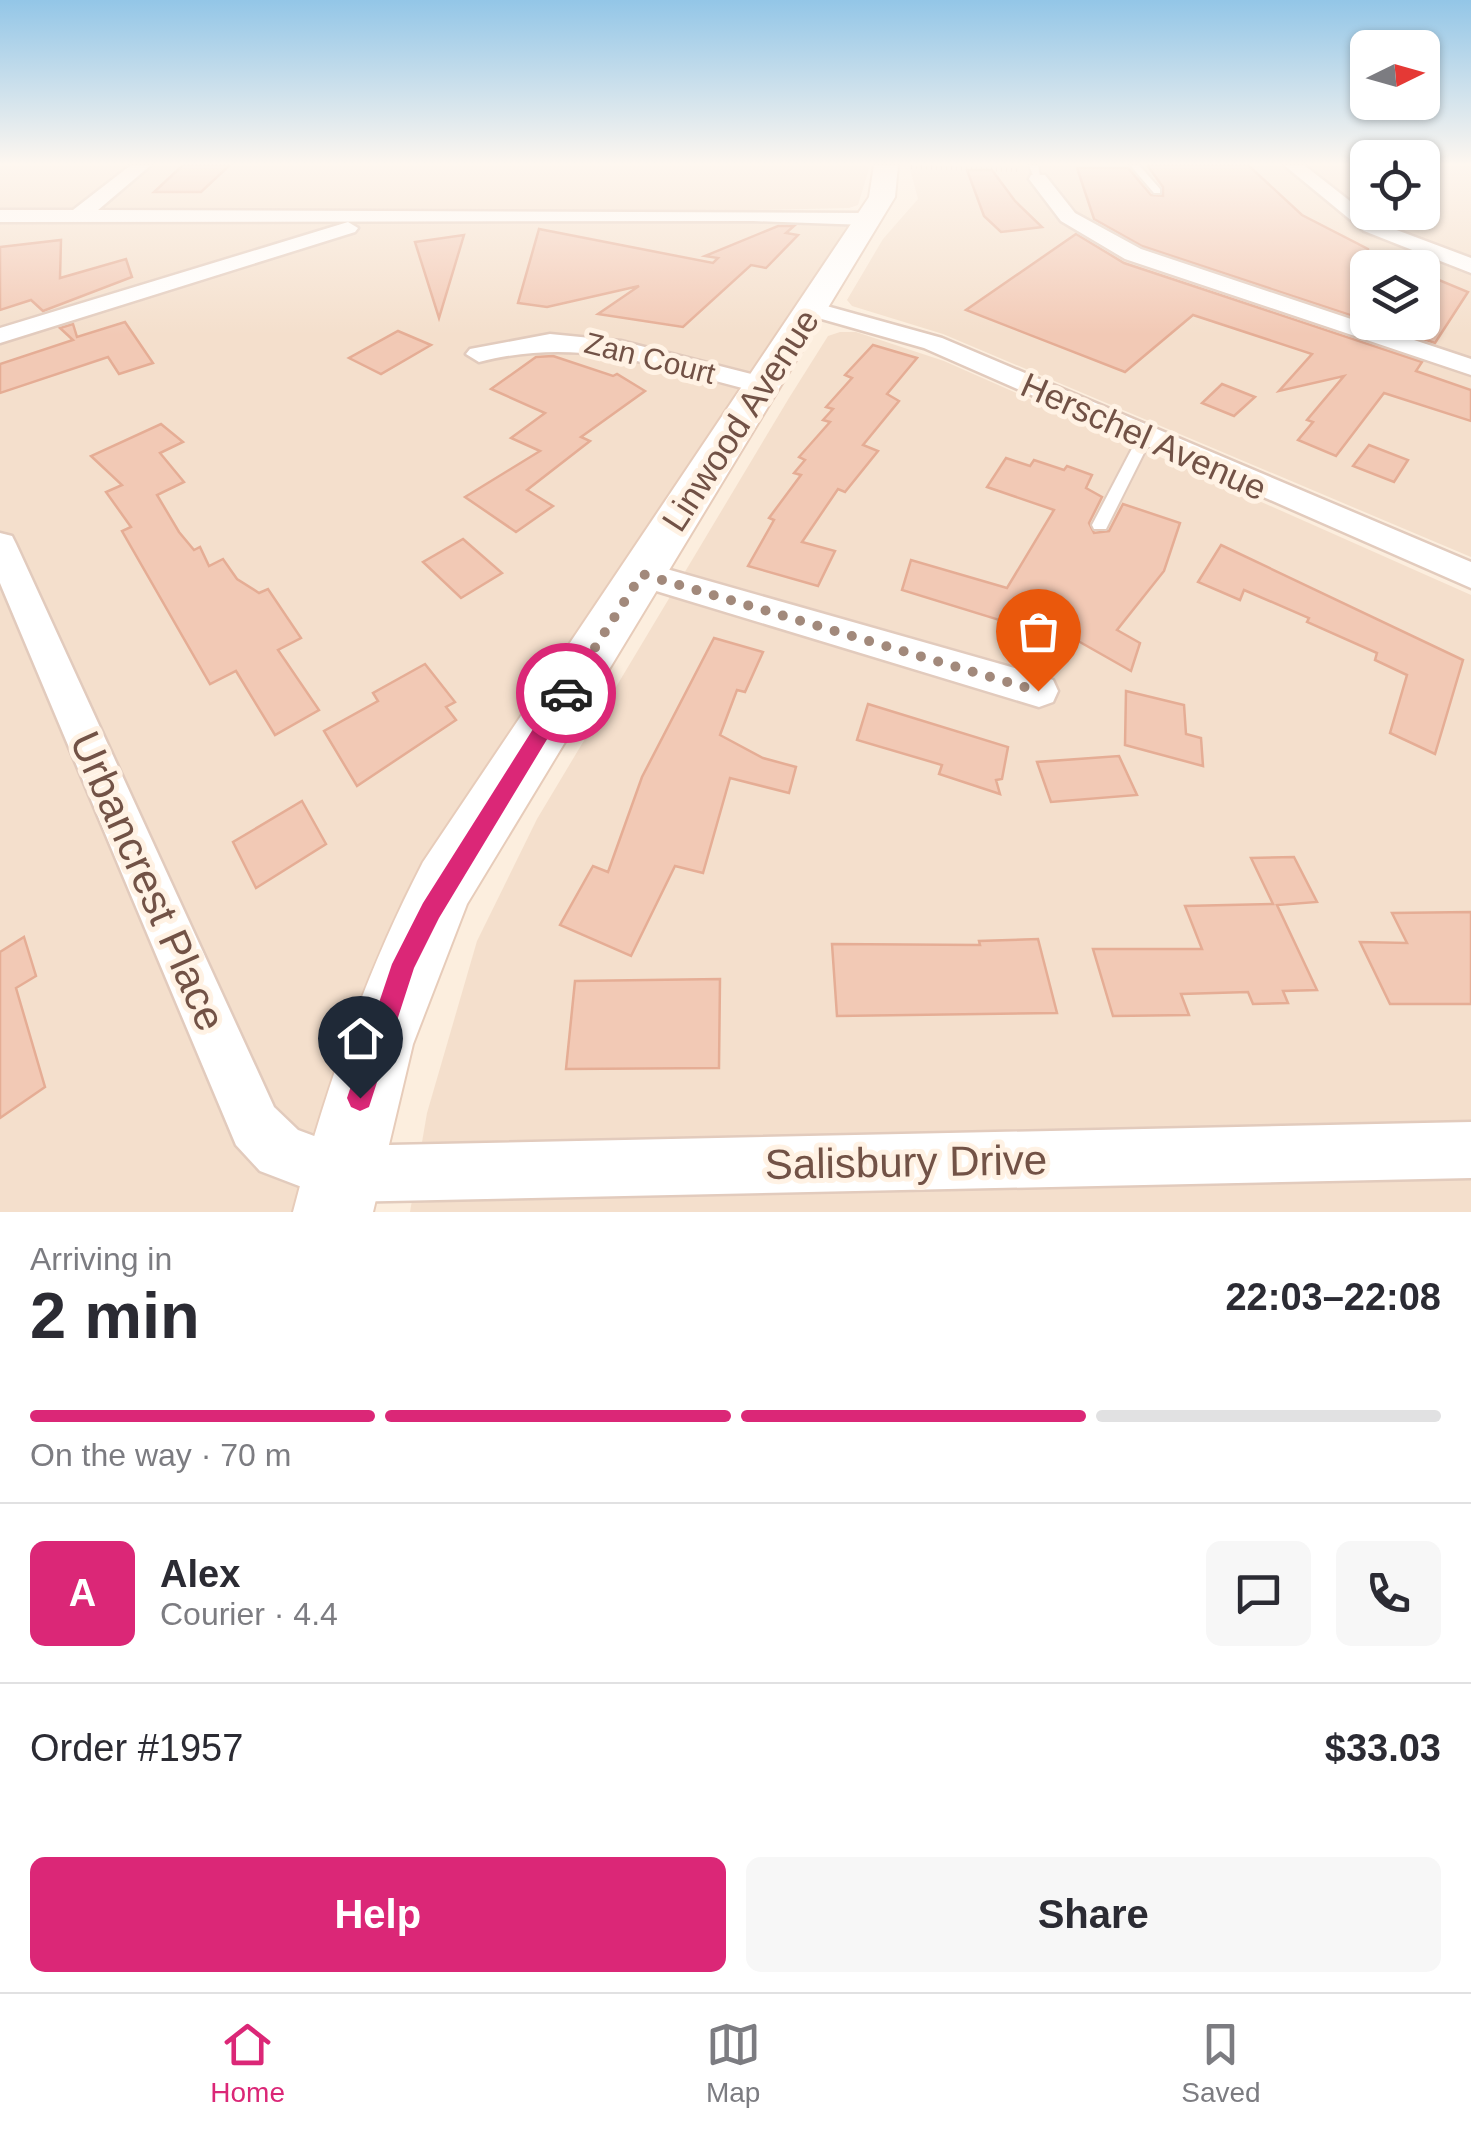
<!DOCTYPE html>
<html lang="en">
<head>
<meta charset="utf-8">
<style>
	:root { --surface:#fff; --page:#f7f7f7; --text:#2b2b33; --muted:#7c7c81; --line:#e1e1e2; --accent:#db2777 }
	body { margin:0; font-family:Arial,sans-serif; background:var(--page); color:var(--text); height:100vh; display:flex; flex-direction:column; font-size:38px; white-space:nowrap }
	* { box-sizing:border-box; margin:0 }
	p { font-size:32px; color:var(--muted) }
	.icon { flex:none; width:55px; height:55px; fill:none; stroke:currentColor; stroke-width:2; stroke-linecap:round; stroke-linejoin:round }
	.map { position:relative; height:1212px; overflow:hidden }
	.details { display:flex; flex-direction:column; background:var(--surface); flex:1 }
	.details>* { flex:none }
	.needle { width:65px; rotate:85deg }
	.fabs { position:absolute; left:1350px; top:30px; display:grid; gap:20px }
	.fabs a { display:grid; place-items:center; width:90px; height:90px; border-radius:15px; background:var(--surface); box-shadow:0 2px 8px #0004; font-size:50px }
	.pin { position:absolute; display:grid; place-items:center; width:85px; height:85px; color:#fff; margin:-102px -42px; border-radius:50% 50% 50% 0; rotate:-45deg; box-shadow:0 0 10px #0007 }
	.pin .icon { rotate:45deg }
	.courier { position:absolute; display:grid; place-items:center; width:100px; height:100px; margin:-50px; border:8px solid #db2777; border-radius:50%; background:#fff; color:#222; box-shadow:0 2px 12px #0007 }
	.overview em { font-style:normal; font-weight:800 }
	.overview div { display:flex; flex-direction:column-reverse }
	.overview { display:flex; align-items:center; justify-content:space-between; height:170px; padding:0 30px }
	h1 { font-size:65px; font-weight:800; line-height:75px }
	.bar { display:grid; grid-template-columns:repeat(4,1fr); gap:15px 10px; align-content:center; height:120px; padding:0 30px }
	.bar i { height:12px; border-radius:8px; background:var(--line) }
	.bar .selected { background:var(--accent) }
	.bar p { grid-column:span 4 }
	.line { display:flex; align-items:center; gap:25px; padding:0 30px; border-top:2px solid var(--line) }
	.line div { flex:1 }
	.round { display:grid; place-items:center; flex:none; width:105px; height:105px; border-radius:15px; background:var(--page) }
	.primary-button { display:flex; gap:20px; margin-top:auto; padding:20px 30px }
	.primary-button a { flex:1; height:115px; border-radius:15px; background:var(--accent); color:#fff; font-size:40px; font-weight:800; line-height:115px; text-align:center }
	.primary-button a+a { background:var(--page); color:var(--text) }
	.menu { display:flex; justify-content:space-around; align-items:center; height:140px; border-top:2px solid var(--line); background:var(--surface); font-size:28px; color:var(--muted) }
	.menu a { display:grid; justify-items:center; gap:5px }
	.menu .selected { color:var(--accent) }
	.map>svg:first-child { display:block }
	.residential { fill:#f4dfcc; fill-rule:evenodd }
	.building { fill:#f2c9b5; stroke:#e5ad95; stroke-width:2.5 }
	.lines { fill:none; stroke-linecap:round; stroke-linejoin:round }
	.service-casing { stroke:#e2cbbd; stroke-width:4 }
	.minor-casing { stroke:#e2cbbd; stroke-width:5 }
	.secondary-casing { stroke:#e7ccba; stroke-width:4 }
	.path { stroke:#d6ac99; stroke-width:4; stroke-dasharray:1 4; stroke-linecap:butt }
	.service { fill:#fff; fill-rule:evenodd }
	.minor { fill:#fff; fill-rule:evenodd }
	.secondary { fill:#fff; fill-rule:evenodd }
	.route { fill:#db2777 }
	.done { stroke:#a2897b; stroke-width:10; stroke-dasharray:0 18 }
	.labels { text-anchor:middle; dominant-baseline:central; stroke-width:10; stroke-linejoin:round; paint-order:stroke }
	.far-street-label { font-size:30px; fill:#725246; stroke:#fff2e4 }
	.street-label { font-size:35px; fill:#725246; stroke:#fff2e4 }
	.near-street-label { font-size:42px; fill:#725246; stroke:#fff2e4 }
</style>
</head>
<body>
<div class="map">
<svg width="1471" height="1212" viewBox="0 0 1471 1212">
	<rect width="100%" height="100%" fill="#fceede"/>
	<!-- residential -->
	<g class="residential">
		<polygon points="0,165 868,165 869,169 858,205 849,208 486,216 866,219 445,883 333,1212 0,1212"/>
		<path d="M909,165h458l1,47h54l1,-47h48v392l-528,-223 -91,-28 -5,-6 36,-61 35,-40zM1368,268h54v54h-54z"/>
		<polygon points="840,332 856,332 944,361 1471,595 1471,1212 410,1212 427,1113 477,941 537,819 789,398 828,336"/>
	</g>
	<!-- building -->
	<g class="building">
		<polygon points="183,165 230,165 201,192 154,192"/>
		<polygon points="1147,165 1248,165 1302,215 1368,249 1368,321 1142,246 1094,219 1077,168 1128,168 1151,195 1163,196 1163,187"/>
		<polygon points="967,170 992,170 1015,201 1042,227 1001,232 984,216"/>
		<polygon points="778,226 794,226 786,233 798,235 766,268 751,265 683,327 598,314 639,286 547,307 518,303 539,229 713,263 718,258 705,256"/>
		<polygon points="1076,234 1124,263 1422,362 1416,371 1471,390 1471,421 1384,393 1336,456 1298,440 1313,422 1307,420 1344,376 1279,391 1312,354 1193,315 1125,372 966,310"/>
		<polygon points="464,235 439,318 415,242"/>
		<polygon points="61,240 60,278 126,259 132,277 43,311 31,300 0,310 0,247"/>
		<polygon points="1422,273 1468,292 1435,343 1373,322 1422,322"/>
		<polygon points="125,322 153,363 119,374 108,357 0,393 0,364 73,340 60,328 73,324 77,337"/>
		<polygon points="398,331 431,345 381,374 349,358"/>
		<polygon points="873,345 917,358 887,394 899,401 863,445 878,451 845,492 838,489 802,542 835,551 818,586 748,566 774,520 769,518 801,475 794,473 805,460 799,457 830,422 823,420 833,409 826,407 852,378 845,375"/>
		<polygon points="553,356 613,376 617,374 645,391 581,437 590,441 527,490 553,506 516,532 465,497 540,451 511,438 545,413 491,389 536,357"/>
		<polygon points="1222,384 1255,397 1234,416 1202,403"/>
		<polygon points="161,424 183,442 160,453 184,482 157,495 179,532 194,550 200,547 209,566 223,559 237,579 259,593 268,589 301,638 278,650 319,710 275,735 236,671 210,684 122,531 131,527 106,492 122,485 91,456"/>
		<polygon points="1369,445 1408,460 1394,482 1353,466"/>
		<polygon points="1006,458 1030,466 1034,460 1064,470 1067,466 1092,475 1086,488 1102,497 1089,523 1094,533 1109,531 1123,504 1180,523 1164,571 1117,630 1140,643 1131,671 1034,616 1032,630 902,590 911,560 1007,588 1054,510 987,487"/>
		<polygon points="463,539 502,573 461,598 423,562"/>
		<polygon points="1221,545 1463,660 1435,754 1390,733 1407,675 1375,660 1377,653 1307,622 1309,618 1244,590 1240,600 1198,582"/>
		<polygon points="714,638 763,652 745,692 737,690 720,735 763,758 796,767 789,793 730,778 703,873 675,866 631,956 560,925 593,866 608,872 642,777"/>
		<polygon points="425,664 455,702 446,707 456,720 357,786 324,731 378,701 373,693"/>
		<polygon points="1126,691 1184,705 1186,734 1201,738 1203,766 1125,745"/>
		<polygon points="868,704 1008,747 1002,779 996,780 1000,794 939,774 942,765 857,740"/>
		<polygon points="1119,756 1137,795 1051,802 1037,762"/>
		<polygon points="302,801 326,844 256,888 233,842"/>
		<polygon points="1294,857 1317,902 1277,905 1317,990 1283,991 1288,1003 1253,1004 1248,992 1181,994 1189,1015 1113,1016 1093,949 1202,949 1185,906 1273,904 1251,858"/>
		<polygon points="1471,912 1471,1004 1390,1004 1360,942 1407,943 1392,913"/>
		<polygon points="24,937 36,976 16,988 45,1087 0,1118 0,952"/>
		<polygon points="1038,939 1057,1013 837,1016 832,944 980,945 979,941"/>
		<polygon points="720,979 719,1068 566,1069 575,981"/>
	</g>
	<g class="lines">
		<defs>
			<g id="service">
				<polygon points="1029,165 1038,165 1041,181 1035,181"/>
				<polygon points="1130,165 1139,165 1160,189 1160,193 1154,193"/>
				<polygon points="1145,433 1152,437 1106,529 1094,529 1092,525 1138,437"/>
			</g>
			<g id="minor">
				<polygon points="131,165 151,165 98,210 866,213 876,219 866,225 753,221 0,222 0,210 73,210"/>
				<polygon points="1284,165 1304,165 1378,223 1471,258 1471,273 1364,231"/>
				<polygon points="1031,175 1045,175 1075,213 1141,249 1471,359 1471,375 1125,259 1061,221 1029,179"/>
				<polygon points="348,222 358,228 355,232 0,343 0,328"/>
				<polygon points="812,302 942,338 1471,562 1471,588 924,348 804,314 804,304"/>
				<path d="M550,334l71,7 150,38 4,6 -13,8c-101,-25 -178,-58 -283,-31l-13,-8 4,-5z"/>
				<polygon points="0,533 12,536 16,544 274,1107 298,1130 341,1146 1471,1122 1471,1178 341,1202 260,1171 236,1145 0,583"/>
				<polygon points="642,562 1039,675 1053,680 1058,691 1053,702 1039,707 630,583 625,574 630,565"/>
			</g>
			<path id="secondary" d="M874,165h24l-3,32 -428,707 -54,140 -40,168h-80c32,-122 72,-238 130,-350l446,-665z"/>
		</defs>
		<!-- service casing -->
		<use href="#service" class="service-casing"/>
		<!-- minor casing -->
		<use href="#minor" class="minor-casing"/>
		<!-- secondary casing -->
		<use href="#secondary" class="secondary-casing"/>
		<!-- path -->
		<polyline class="path" points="911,167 1018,170"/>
		<!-- service -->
		<use href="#service" class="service"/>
		<!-- minor -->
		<use href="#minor" class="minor"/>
		<!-- secondary -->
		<use href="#secondary" class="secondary"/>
	</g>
	<!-- sky -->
	<linearGradient id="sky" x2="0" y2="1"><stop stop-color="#93c6e7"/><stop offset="0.49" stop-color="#fef7f0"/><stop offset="1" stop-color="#fef7f0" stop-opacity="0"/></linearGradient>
	<rect width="1471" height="335" fill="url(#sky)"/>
	<!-- route -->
	<polygon class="route" points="566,686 572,688 572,698 439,918 414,968 369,1107 360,1111 351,1107 347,1098 392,964 423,903 559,688"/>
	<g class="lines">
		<!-- done -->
		<polyline class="done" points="566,693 642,574 1038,691"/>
	</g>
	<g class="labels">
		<!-- far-street labels -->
		<g class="far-street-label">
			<text transform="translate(650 358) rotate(14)">Zan Court</text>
		</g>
		<!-- street labels -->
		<g class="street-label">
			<text transform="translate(740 420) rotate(-57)">Linwood Avenue</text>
			<text transform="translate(1144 436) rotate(24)">Herschel Avenue</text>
		</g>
		<!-- near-street labels -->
		<g class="near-street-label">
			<text transform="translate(148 881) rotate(66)">Urbancrest Place</text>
			<text transform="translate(906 1162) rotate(-1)">Salisbury Drive</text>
		</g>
	</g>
</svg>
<div class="fabs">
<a><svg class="needle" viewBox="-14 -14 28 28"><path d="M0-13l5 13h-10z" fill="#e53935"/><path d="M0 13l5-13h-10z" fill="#7c7c81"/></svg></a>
<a><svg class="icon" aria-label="locate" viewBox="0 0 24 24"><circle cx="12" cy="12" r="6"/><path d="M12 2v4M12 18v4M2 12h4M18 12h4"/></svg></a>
<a><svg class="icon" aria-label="layers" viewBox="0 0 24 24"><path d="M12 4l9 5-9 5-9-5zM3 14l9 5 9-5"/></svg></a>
</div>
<div class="pin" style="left:1038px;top:691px;background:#ea580c"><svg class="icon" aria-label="bag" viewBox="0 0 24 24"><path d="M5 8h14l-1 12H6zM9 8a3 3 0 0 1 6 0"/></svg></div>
<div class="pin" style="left:360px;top:1098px;background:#1f2937"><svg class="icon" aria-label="home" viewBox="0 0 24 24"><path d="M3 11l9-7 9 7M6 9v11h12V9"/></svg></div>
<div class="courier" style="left:566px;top:693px"><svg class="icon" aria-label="car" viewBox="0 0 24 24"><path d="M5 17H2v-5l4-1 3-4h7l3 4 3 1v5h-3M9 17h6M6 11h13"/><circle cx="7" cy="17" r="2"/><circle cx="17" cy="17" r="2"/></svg></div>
</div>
<section class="details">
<div class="overview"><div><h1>2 min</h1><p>Arriving in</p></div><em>22:03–22:08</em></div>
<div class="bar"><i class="selected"></i><i class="selected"></i><i class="selected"></i><i></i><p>On the way · 70 m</p></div>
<div class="line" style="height:180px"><b class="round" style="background:var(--accent);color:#fff">A</b><div><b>Alex</b><p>Courier · 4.4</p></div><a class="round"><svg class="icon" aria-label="chat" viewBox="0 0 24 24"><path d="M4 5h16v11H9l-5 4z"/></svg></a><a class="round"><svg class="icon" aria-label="phone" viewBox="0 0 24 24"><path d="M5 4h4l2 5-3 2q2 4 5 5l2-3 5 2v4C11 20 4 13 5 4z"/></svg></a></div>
<div class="line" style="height:130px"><div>Order #1957</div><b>$33.03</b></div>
<div class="primary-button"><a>Help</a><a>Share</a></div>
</section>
<nav class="menu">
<a class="selected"><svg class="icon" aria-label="home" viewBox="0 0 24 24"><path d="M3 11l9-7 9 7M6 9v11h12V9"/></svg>Home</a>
<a><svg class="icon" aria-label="map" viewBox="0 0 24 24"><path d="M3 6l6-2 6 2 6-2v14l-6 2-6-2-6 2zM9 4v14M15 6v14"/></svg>Map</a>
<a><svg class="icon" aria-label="saved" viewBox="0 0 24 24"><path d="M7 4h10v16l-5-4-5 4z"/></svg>Saved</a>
</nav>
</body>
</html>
